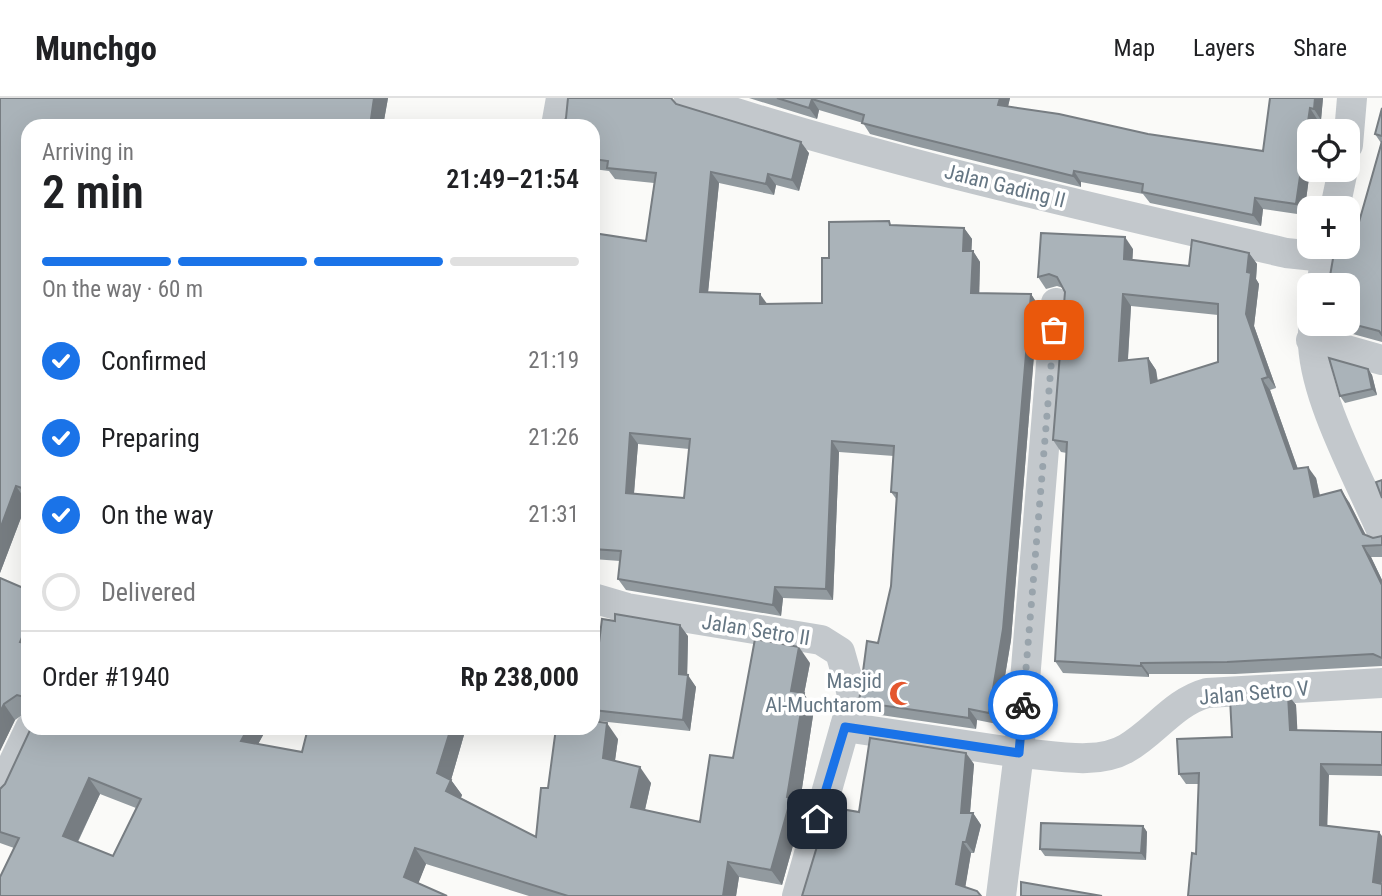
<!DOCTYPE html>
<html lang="en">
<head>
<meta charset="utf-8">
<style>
	:root { --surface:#fff; --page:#f2f2f2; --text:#202124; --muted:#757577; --line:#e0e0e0; --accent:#1a73e8 }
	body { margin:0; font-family:"Roboto Condensed",sans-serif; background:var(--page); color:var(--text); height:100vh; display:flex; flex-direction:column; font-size:26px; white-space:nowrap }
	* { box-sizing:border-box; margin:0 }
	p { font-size:23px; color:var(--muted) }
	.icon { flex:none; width:38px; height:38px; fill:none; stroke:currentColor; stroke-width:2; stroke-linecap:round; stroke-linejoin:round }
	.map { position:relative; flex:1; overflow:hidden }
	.sheet { position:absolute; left:21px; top:21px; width:579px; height:616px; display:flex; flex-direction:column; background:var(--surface); border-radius:21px; box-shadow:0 7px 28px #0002 }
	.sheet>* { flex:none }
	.fabs { position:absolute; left:1297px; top:21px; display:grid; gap:14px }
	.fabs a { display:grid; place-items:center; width:63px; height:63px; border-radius:14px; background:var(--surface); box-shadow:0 7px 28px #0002; font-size:35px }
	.pin { position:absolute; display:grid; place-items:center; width:60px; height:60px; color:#fff; margin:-30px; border-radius:14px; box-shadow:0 4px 10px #0006 }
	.courier { position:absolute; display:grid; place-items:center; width:70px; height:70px; margin:-35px; border:5px solid #1a73e8; border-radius:50%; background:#fff; color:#222; box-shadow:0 2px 9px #0007 }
	.summary em { font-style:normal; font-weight:600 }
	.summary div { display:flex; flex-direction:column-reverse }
	.summary { display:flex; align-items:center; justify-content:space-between; height:119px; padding:0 21px }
	h1 { font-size:46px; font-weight:600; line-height:52px }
	.bar { display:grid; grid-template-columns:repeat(4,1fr); gap:10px 7px; align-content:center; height:84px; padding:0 21px }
	.bar i { height:9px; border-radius:5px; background:var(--line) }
	.bar .on { background:var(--accent) }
	.bar p { grid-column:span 4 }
	.line { display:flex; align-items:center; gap:18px; padding:0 21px; border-top:2px solid var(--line) }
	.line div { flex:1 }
	ol { padding:0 21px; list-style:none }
	li { display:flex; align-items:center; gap:21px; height:77px }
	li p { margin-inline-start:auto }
	li .icon { padding:7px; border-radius:50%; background:var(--accent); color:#fff; stroke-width:4 }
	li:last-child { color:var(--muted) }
	li i { width:38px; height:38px; border:4px solid var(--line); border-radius:50% }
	header { display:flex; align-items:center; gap:42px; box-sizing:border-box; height:98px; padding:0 35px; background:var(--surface); border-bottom:2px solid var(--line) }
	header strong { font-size:33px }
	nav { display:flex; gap:38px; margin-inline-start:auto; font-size:24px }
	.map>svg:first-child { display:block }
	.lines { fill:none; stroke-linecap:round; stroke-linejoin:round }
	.street { stroke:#c3c8cc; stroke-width:30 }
	.wall { fill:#929a9f; fill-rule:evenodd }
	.shaded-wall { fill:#777d82 }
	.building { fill:#aab3b9; stroke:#777d82; stroke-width:2; fill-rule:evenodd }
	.done { stroke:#99a4ac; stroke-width:7; stroke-dasharray:0 12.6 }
	.route { stroke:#1a73e8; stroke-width:9 }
	.labels { text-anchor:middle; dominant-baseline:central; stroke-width:7; stroke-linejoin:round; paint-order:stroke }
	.street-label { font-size:21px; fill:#657683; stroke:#fff }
	.poi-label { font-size:21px; fill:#657683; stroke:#fff; text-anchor:end }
</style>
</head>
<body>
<header>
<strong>Munchgo</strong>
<nav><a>Map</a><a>Layers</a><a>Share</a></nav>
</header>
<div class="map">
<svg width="1382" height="798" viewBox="0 0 1382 798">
	<rect width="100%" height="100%" fill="#fafaf8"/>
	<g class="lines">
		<!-- street -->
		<g class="street">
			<path d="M689,0c195,64 397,108 597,155l39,4"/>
			<polyline points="556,28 561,0"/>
			<polyline points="1348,47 1352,0"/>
			<polyline points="1335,110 1343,72"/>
			<polyline points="1321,187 1328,149"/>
			<path d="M1314,226c-10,57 45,154 68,208"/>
			<polyline points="1311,242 1382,262"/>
			<polyline points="593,500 627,510 821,542 840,554 853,600 797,798"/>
			<polyline points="845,629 1019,655 1056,205"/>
			<polyline points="0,693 30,630"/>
			<path d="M1001,798l18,-143c33,2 78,13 108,-5 28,-16 47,-46 80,-55l175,-10"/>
		</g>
	</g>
	<!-- wall -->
	<g class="wall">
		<polygon points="0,0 388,0 383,28 28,28 28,404 27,404 0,475"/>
		<path d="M568,0h104v2l4,4 133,49 -10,38 -23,-6 -2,10 -55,-12 -11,109 59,12 55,-1 7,-45 64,-33 71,3 8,11 -1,12h2l7,11 -1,31 52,1 7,11 -27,335 -14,84 -20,-4 -1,9 -109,-16 -8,-11 19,-59 13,-57 6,-86 -6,-8 3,-36 -55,-4 -6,148 -50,-2 -2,18 -155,-26 -8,-11 2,-18 -27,-2v-326l53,8 8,-58 -39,-4 -6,-8 -16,-2v-43l-27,-8zM638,346l51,5 -5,49 -50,-4z"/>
		<polygon points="749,0 1010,0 1008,8 1148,36 1263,53 1270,0 1323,0 1321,22 1317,21 1316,33 1309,33 1309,72 1310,72 1304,117 1263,111 1261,128 1150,105 1143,96 1081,84 1081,89 915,48 870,36 863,25 819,12 817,21"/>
		<polygon points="1382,10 1382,244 1331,230 1329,226 1348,226 1348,187 1330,178 1357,131 1381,45 1375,36"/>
		<path d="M1133,151l-1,11 57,6 60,-13 8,11 -1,15 3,5 -5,42 22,62 -6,2 28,79 18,9 4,17 29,7 17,33 7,3 9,-2v21h-11l11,23v86l-147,8h-86v3l-86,-4 -8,-12 12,-208 -6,-1 -8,-12 12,-148 -2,-4 -6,-2 -11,3 -8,-12zM1131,208l87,9v47l-60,19 -2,-11 -8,-12 -20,2z"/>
		<polygon points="1368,271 1372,277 1377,297 1345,305 1340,298"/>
		<polygon points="0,480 28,492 28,613 15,622 0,653"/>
		<polygon points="688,538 687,577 696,589 690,633 599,623 593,615 593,593"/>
		<path d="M810,565l-6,31 10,15 -15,99 3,5 -20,72 -43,-8 -3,19h-207l-103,-32 -8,19 -404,-35 -14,-5v-54l5,-5 26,-56h236l-9,16 44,8 6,-24h158l-15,52 11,15 -1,3 75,39 12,-49 70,-49 -3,22 36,22 -6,27 55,12 33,-64zM100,696l36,14 -23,48 -35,-14z"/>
		<polygon points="1288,597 1296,607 1297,632 1382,634 1382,678 1329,677 1196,756 1199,686 1186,686 1179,676"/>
		<polygon points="974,666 970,715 973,715 981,727 974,755 971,755 965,789 981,798 829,709 859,714"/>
		<polygon points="1143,728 1147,734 1146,762 1045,758 1040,751"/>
	</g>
	<!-- shaded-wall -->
	<g class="shaded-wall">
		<polygon points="374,0 388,0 383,28 370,28"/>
		<polygon points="1000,0 1010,0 1006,17 998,7"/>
		<polygon points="1315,0 1323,0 1321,22 1314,11"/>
		<polygon points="812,1 819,12 817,21 809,10"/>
		<polygon points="1310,10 1317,21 1316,33 1309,33 1309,72 1310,72 1304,117 1296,106"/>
		<polygon points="801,44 809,55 799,93 792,82"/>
		<polygon points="1074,73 1081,84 1081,89 1073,78"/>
		<polygon points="711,74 719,85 707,205 700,194"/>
		<polygon points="768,76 776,87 774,97 766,86"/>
		<polygon points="1255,100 1263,111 1261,128 1253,117"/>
		<polygon points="964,130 972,141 971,164 963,153"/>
		<polygon points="1125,139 1133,151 1132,172 1124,161"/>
		<polygon points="973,153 980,164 979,206 971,195"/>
		<polygon points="1249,155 1257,166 1256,181 1259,186 1254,228 1276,290 1268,279 1246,216 1247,174"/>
		<polygon points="760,196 768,207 760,206"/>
		<polygon points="1031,196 1038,207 1011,542 997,626 989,615"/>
		<polygon points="1123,196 1131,208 1127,274 1119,263"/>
		<polygon points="1148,260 1156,272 1159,296 1151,285"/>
		<polygon points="1368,271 1372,277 1377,297 1372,291"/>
		<polygon points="1262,281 1270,292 1302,383 1294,371"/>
		<polygon points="630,335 638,346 633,406 626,395"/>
		<polygon points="832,343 839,354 833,502 826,491"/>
		<polygon points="1308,369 1316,380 1322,410 1314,399"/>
		<polygon points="16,388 27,404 0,475 0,431"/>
		<polygon points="1341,392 1349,404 1371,448 1363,436"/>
		<polygon points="1363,448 1371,459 1382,482 1382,487"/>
		<polygon points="775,489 783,500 781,518 773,507"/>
		<polygon points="28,525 28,555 20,544"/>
		<polygon points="680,527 688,538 687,584 688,577 696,589 690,633 683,622 679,576"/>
		<polygon points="799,549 810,565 804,596 814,611 799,710 802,715 782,787 771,772 787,699 791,593"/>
		<polygon points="1141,565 1149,576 1149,579 1141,568"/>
		<polygon points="1288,597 1296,607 1298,643 1290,632"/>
		<polygon points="4,606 15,622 0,653 0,614"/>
		<polygon points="969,611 977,622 976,631 969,620"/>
		<polygon points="607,625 618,641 613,676 603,660"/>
		<polygon points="248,630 267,630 251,659 241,643"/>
		<polygon points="451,630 466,630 451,682 462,697 457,708 446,693 437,675"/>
		<polygon points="966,655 974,666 969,726 961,715"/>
		<polygon points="1321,666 1329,677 1327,738 1320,727"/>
		<polygon points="640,669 651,685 642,724 631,709"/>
		<polygon points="89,680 100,696 73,753 63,738"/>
		<polygon points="973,715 981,727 974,755 966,744"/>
		<polygon points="1143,728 1147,734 1146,762 1141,755"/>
		<polygon points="1379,734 1382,738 1382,783 1381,795 1373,784"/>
		<polygon points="963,744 971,755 964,797 956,786"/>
		<polygon points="415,750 426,766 415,794 404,779"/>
		<polygon points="728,764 739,779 736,798 723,798"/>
	</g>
	<!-- building -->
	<g class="building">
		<polygon points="0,0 374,0 370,28 28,28 28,392 16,388 0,431"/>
		<path d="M568,0h103l5,6 125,38 -9,38 -24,-6 -2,10 -55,-12 -11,120 60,2v10l62,-1v-45h7v-36l60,-1 1,4 74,3 -1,23h10l-2,42 60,1 -28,335 -14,84 -20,-4v9l-110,-16 8,-61 11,2 13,-57 6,-93 -6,-1 3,-46 -62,-5 -6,148 -51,-2 -2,18 -155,-26 3,-28 -28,-2v-316l53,8 10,-68 -49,-5 1,-7 -15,-2v-33h-31l4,-8zM630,335l60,6 -6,59 -58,-5z"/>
		<polygon points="777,0 1000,0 998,7 1059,16 1148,36 1263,53 1270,0 1315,0 1314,11 1310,10 1296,106 1255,100 1253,117 1142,94 1143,86 1074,73 1073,78 908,37 862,25 864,17 812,1 809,10"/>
		<polygon points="1382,10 1382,38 1375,36"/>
		<polygon points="1382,43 1382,237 1379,233 1348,225 1348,187 1324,187 1330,178 1335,149 1348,149 1348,129 1357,131"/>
		<path d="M1041,135l84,4 -1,22 65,7 3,-26 57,13 -2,19 4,1 -5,41 22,63 -6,2 32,90 14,-2 6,30 27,-7 22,44 10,4 9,-2v9l-19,1 19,39v73l-9,-4 -146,8 -86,1v3l-86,-5 12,-219 -14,-2 12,-148 -8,-15 -8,-3 -11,3zM1123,196l95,10v58l-67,21 -3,-25 -29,3z"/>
		<polygon points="1329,260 1368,271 1372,291 1340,298"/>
		<polygon points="1382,382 1382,400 1376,384"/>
		<polygon points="0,480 28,492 28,525 20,544 28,546 28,600 17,597 4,606 0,614"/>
		<polygon points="615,516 680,527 679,576 688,577 683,622 593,612 593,593 602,521 615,523"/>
		<path d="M755,541l44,8 -8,44 13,2 -17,104 4,1 -20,72 -43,-8 -5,34h-155l-153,-48 -11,29 43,19h-447v-19l19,-39 -19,-6v-43l5,-5 26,-56h217l-7,13 61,11 6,-24h143l-14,45 14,7 -5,11 90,46 5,-49h7l8,-60h37v-7l14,2 -4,35 37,9 -9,40 69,15 10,-67 23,3zM89,680l52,21 -28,57 -50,-20z"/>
		<polygon points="1288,597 1290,632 1382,634 1382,667 1321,666 1320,727 1379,734 1373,784 1382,786 1382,798 1188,798 1192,755 1196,756 1199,675 1179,676 1177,641 1232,639 1230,600"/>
		<polygon points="870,640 966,655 961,715 973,715 966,744 963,744 956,786 977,793 981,798 802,798 829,709 859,714"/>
		<polygon points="1041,725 1143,728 1141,755 1040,751"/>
		<polygon points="1021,784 1102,798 1021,798"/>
	</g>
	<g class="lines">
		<!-- done -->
		<polyline class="done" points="1023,607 1054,232"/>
		<!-- route -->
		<polyline class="route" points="817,721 845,629 1019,655 1023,607"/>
	</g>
	<!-- icons -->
	<defs>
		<symbol id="mosque-bare" viewBox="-9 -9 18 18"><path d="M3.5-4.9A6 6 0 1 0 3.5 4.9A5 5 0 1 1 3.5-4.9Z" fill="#e4572e" stroke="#fff" stroke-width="2.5" paint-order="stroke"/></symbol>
	</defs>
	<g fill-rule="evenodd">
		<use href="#mosque-bare" x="884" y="578" width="35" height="35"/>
	</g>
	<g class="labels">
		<!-- street labels -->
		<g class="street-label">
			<text transform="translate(1005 88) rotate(14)">Jalan Gading II</text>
			<text transform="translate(756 532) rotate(9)">Jalan Setro II</text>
			<text transform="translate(1254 595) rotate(-5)">Jalan Setro V</text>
		</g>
		<!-- poi labels -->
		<g class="poi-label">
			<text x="882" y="583">Masjid<tspan x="882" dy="24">Al-Muchtarom</tspan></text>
		</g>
	</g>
</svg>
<div class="fabs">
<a><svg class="icon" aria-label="locate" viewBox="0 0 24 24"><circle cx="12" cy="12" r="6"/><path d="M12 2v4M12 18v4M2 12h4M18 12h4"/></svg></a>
<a>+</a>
<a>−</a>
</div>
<div class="pin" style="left:1054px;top:232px;background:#ea580c"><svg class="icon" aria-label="bag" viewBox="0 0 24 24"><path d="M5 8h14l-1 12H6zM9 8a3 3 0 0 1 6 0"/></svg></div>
<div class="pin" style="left:817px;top:721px;background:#1f2937"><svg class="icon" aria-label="home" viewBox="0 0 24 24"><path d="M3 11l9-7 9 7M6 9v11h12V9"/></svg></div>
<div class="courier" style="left:1023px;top:607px"><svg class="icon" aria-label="bike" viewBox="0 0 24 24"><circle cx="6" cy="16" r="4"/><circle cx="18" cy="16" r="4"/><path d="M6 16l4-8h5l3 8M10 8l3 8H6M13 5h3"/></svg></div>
<section class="sheet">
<div class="summary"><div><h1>2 min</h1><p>Arriving in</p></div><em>21:49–21:54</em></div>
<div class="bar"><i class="on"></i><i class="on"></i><i class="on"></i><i></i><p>On the way · 60 m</p></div>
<ol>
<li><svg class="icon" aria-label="check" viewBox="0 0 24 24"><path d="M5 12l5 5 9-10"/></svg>Confirmed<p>21:19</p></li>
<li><svg class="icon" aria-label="check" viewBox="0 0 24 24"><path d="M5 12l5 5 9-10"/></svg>Preparing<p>21:26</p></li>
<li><svg class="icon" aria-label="check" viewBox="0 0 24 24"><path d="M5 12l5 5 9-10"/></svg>On the way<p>21:31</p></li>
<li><i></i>Delivered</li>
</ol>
<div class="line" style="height:91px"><div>Order #1940</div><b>Rp 238,000</b></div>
</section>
</div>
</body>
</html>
